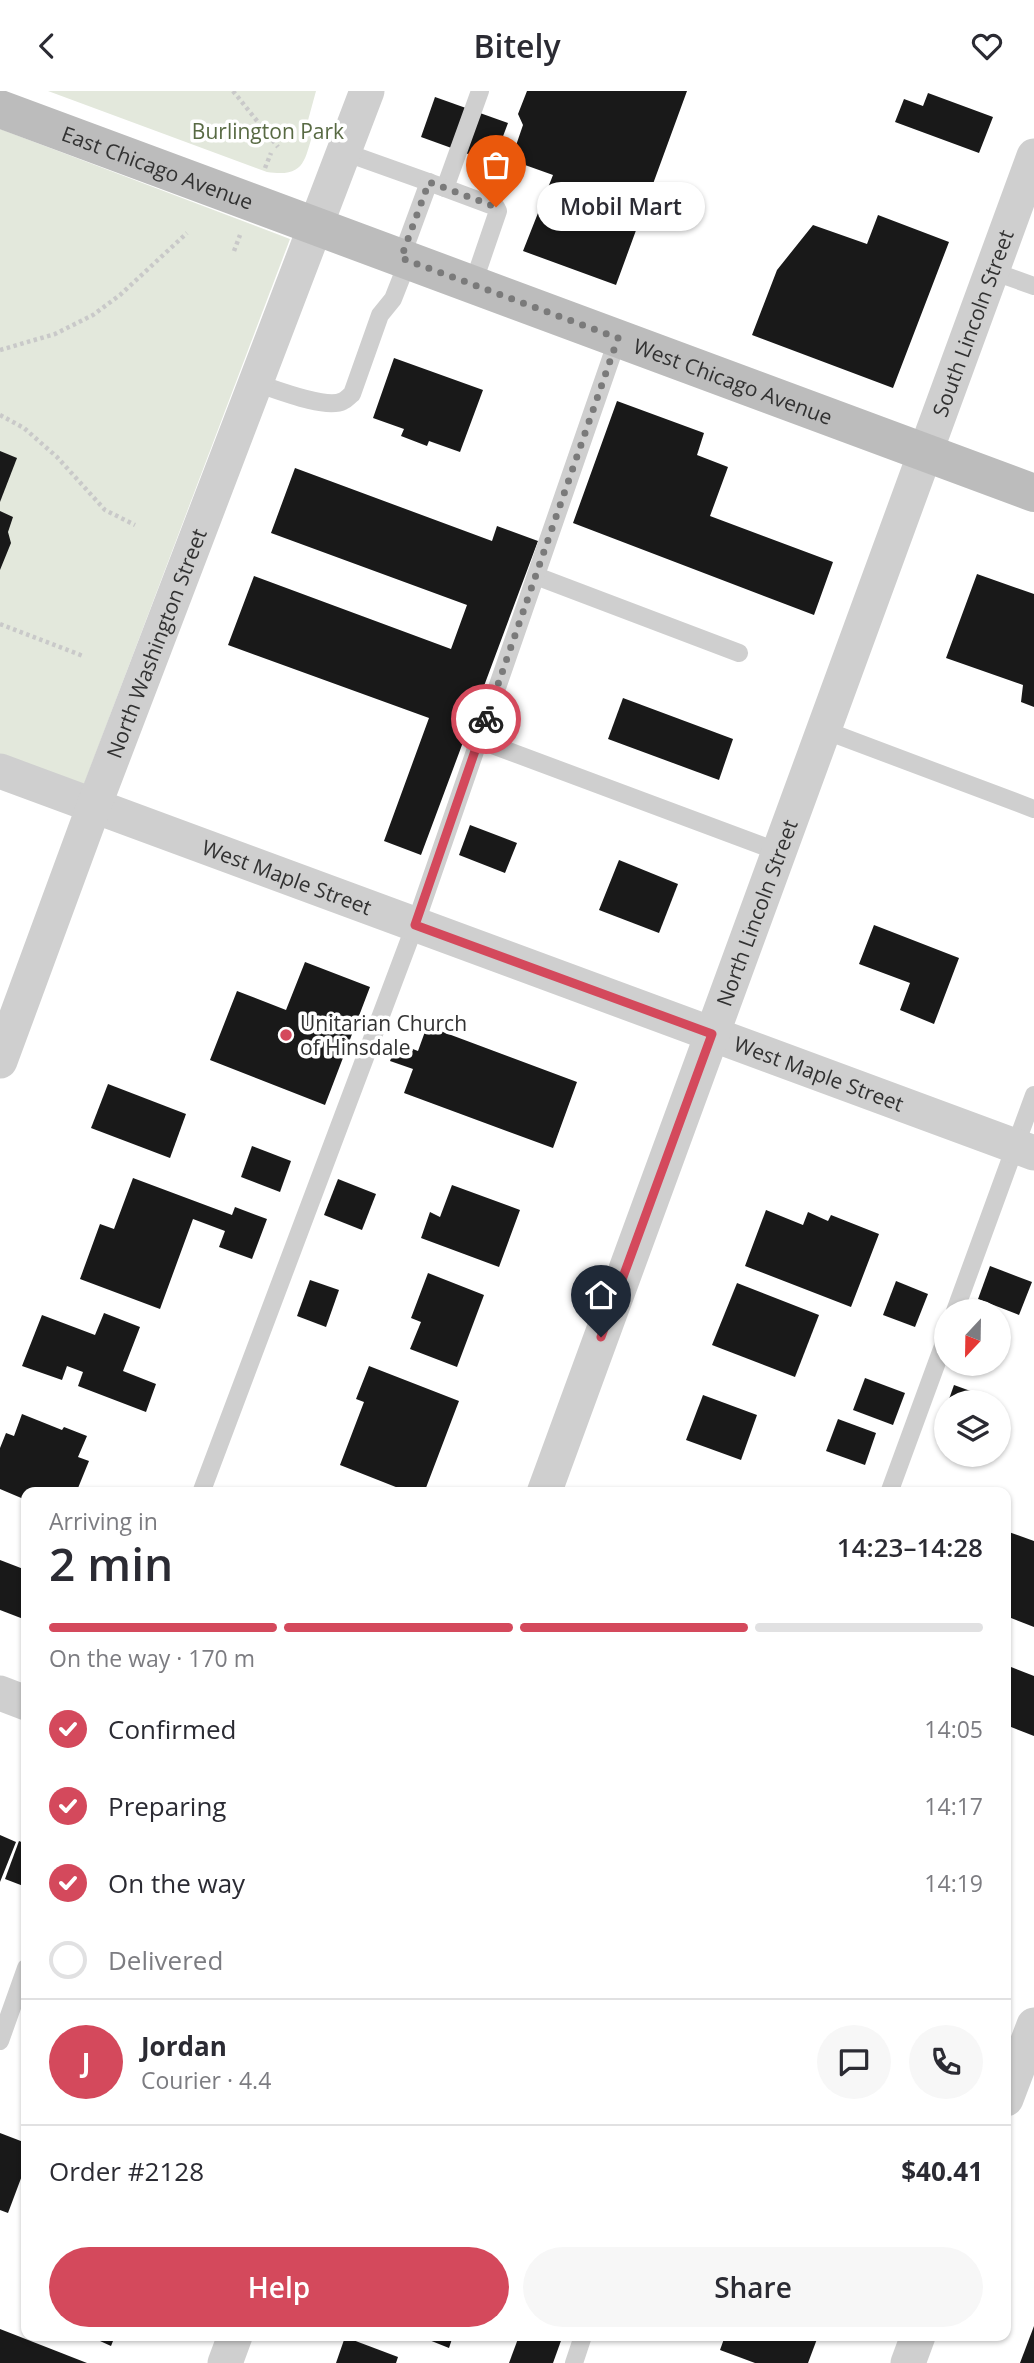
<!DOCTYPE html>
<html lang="en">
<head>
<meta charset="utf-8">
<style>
	:root { --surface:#fff; --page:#f7f7f7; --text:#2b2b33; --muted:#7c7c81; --line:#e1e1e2; --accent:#d4495c }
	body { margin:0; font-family:"Open Sans",sans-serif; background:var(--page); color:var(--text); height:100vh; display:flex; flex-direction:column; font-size:26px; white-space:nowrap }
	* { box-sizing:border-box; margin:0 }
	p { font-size:23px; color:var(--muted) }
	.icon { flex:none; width:38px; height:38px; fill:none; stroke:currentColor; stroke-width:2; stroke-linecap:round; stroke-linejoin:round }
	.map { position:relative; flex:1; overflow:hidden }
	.details { position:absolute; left:21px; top:1396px; width:990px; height:854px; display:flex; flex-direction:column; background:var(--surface); border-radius:14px; box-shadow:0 2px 5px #0004 }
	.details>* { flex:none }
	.needle { width:46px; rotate:202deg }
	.tools { position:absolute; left:934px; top:1208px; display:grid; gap:14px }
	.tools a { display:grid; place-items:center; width:77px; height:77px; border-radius:50%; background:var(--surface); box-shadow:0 2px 5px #0004; font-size:35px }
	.pin { position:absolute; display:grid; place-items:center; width:60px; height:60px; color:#fff; margin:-72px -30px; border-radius:50% 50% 50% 0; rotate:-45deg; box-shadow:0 0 7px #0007 }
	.pin .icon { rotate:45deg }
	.courier { position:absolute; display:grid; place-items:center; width:70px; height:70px; margin:-35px; border:5px solid #d4495c; border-radius:50%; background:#fff; color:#222; box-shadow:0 2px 9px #0007 }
	.bubble { position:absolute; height:49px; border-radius:24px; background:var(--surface); box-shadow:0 2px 5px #0004; font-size:23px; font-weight:600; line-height:49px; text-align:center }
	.head em { font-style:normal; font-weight:600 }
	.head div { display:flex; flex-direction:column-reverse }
	.head { display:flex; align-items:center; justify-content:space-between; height:119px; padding:0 28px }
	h1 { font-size:46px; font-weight:600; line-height:52px }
	.bar { display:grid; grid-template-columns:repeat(4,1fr); gap:10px 7px; align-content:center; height:84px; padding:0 28px }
	.bar i { height:9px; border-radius:5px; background:var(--line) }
	.bar .active { background:var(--accent) }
	.bar p { grid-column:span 4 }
	.line { display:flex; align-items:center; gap:18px; padding:0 28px; border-top:2px solid var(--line) }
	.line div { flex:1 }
	.round { display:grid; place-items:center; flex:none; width:74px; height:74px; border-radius:37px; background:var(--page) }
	ol { padding:0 28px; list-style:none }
	li { display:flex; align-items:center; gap:21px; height:77px }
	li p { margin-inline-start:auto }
	li .icon { padding:7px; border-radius:50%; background:var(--accent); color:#fff; stroke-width:4 }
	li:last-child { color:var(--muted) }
	li i { width:38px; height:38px; border:4px solid var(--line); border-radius:50% }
	.primary-button { display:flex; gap:14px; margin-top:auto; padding:14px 28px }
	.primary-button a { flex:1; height:80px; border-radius:42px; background:var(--accent); color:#fff; font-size:28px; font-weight:600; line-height:80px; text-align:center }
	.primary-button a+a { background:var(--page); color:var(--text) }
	header { display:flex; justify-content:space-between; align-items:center; height:91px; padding:0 28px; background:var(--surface); font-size:32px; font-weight:600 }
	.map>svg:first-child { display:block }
	.green { fill:#e3e8dc }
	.building { fill:#191919 }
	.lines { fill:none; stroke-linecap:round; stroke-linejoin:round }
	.path { stroke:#c9c9c9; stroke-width:4.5; stroke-dasharray:3.5 3.5; stroke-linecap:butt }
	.lane { stroke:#cfcfcf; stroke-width:18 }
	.street { stroke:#cfcfcf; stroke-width:35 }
	.secondary { stroke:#bcbcbc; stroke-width:38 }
	.done { stroke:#7a7a7a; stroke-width:7; stroke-dasharray:0 12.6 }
	.route { stroke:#d4495c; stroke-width:9 }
	.poi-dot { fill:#d4495c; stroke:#fff; stroke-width:2.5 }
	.labels { text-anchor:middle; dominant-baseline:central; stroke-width:7; stroke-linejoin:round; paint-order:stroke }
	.park-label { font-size:21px; fill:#586a43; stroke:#fff }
	.street-label { font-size:21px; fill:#323232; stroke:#fff }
	.poi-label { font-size:21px; fill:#323232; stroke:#fff; text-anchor:start }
</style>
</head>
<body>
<header><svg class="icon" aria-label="back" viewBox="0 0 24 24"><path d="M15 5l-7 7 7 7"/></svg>Bitely<svg class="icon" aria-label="heart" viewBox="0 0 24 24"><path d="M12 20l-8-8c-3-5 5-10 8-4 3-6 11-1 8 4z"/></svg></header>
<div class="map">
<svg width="1034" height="2272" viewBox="0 0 1034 2272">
	<rect width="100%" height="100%" fill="#fff"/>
	<!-- green -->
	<g class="green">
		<path d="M48,0h268l-9,33 8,3c-11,32 -8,51 -48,45z"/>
		<polygon points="0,38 290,148 83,696 0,664"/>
	</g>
	<!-- building -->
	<g class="building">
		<polygon points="527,0 687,0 616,194 523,160 553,84 511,69 523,34 518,23"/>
		<polygon points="928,2 993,26 979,62 895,31 904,8 923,15"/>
		<polygon points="435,6 508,32 493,72 421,46"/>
		<polygon points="878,124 949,151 893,297 752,244 777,179 813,134 867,153"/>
		<polygon points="394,267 483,299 460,361 429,350 427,355 401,345 404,338 373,327"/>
		<polygon points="617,310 704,342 697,364 728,376 710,425 833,471 814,524 573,432"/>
		<polygon points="0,360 17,367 0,411"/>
		<polygon points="295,377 492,450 497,435 538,450 421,764 384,750 429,627 228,554 254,485 451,558 467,514 271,442"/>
		<polygon points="0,420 13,426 8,441 11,452 0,479"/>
		<polygon points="977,483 1034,503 1034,616 1021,611 1023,594 946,567"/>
		<polygon points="623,607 733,648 719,689 608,648"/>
		<polygon points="470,734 517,752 505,782 459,764"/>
		<polygon points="619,769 678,793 659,842 599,819"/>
		<polygon points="874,834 959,867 934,933 900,919 910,892 859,873"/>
		<polygon points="305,871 370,896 325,1014 210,969 237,900 286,919"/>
		<polygon points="427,935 577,991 553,1057 404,1002 413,978 390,970 397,952 418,960"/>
		<polygon points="108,993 186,1023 170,1067 91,1037"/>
		<polygon points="252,1055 291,1070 280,1101 241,1086"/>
		<polygon points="133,1087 232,1124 235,1116 267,1128 252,1168 219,1156 225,1140 193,1128 160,1218 80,1188 100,1133 114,1138"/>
		<polygon points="338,1088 376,1103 362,1139 324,1124"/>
		<polygon points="452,1094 520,1119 499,1176 421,1147 430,1121 440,1126"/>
		<polygon points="766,1119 803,1134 808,1121 828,1130 831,1124 879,1143 851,1216 745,1175"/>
		<polygon points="990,1175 1032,1191 1019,1224 978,1208"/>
		<polygon points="428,1182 484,1204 457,1276 410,1258 421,1231 411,1227"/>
		<polygon points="310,1189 339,1199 326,1236 297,1225"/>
		<polygon points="896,1190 928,1203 915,1236 883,1224"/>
		<polygon points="737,1192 819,1224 795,1286 712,1254"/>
		<polygon points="104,1222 140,1236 123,1280 156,1293 146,1321 78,1295 83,1281 67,1275 62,1289 22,1275 42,1224 95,1244"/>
		<polygon points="369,1275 459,1310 424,1402 411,1402 340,1374 364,1311 356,1308"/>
		<polygon points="865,1287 905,1302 893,1334 853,1319"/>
		<polygon points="954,1294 987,1306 985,1311 948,1311"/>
		<polygon points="703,1304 757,1324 741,1369 686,1349"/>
		<polygon points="946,1316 947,1316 947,1344 938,1341"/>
		<polygon points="22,1323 62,1339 64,1336 87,1345 78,1366 89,1370 76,1402 26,1402 26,1409 0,1398 0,1357 6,1342 14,1345"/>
		<polygon points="838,1328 876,1342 865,1374 826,1360"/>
		<polygon points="1006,1440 1034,1450 1034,1536 1006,1525"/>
		<polygon points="0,1469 26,1479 26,1529 0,1519"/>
		<polygon points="1006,1574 1034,1585 1034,1645 1006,1634"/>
		<polygon points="0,1744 16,1751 0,1791"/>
		<polygon points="19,1750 26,1753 26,1796 5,1788"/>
		<polygon points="0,2042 26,2052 26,2074 8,2122 0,2119"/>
		<polygon points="1034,2235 1034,2272 1020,2272"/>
		<polygon points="0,2238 87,2272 0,2272"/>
		<polygon points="89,2245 115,2245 111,2255"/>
		<polygon points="419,2245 453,2245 449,2257"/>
		<polygon points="519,2245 557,2245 562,2247 553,2272 509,2272"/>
		<polygon points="725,2245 809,2245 817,2248 808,2272 755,2272 720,2259"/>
		<polygon points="345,2246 398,2266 396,2272 336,2272"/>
	</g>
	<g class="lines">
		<!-- path -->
		<g class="path">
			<polyline points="233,0 278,56"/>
			<polyline points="265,77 271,62"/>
			<polyline points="234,160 240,144"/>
			<polyline points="0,259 55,243 93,224 120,204 187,142"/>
			<polyline points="0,324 24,337 57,366 105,419 135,434"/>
			<polyline points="0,533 83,565"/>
		</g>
		<!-- lane -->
		<g class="lane">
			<polyline points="344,61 445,97 480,0"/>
			<polyline points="445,97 496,116 498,120 473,193"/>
			<polyline points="401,167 429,91"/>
			<polyline points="992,180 1034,195"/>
			<path d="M256,292c19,6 70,27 87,18 4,-2 6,-5 9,-7l28,-79 13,-16 15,-38"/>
			<polyline points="536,485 739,562"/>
			<polyline points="824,639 1034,718"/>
			<polyline points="479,649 779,761"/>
			<polyline points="955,1220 1034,1004"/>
			<polyline points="201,1402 415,834 618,247"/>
			<polyline points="889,1402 947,1244"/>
			<polyline points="0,1950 26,1877"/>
			<polyline points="574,2272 583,2245"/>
		</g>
		<!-- street -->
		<g class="street">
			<path id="s1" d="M0,680l1034,382"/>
			<path id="s2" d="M0,970l94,-255 273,-715"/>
			<path id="s3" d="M544,1402l490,-1337"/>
			<polyline points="0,1602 26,1612"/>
			<polyline points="1006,2008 1034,1934"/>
			<polyline points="225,2272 235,2245"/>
			<polyline points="908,2272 918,2245"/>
		</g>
		<!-- secondary -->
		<path class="secondary" id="s4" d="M0,18l1034,384"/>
	</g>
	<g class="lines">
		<!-- done -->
		<polyline class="done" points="486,628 618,247 401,167 429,91 496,116"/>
		<!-- route -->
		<polyline class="route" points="486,628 415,834 712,943 601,1246"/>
	</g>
	<!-- markers -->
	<circle class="poi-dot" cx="286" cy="944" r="7"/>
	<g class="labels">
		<!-- park labels -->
		<g class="park-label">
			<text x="268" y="40">Burlington Park</text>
		</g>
		<!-- street labels -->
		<g class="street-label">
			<text stroke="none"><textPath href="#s4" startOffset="168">East Chicago Avenue</textPath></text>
			<text stroke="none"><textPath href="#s3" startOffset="1246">South Lincoln Street</textPath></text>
			<text stroke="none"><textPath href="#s4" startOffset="782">West Chicago Avenue</textPath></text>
			<text stroke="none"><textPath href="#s2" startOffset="446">North Washington Street</textPath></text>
			<text stroke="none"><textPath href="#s1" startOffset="306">West Maple Street</textPath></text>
			<text stroke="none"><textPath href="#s3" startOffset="618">North Lincoln Street</textPath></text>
			<text stroke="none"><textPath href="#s1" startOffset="873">West Maple Street</textPath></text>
		</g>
		<!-- poi labels -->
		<g class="poi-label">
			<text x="300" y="932">Unitarian Church<tspan x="300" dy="24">of Hinsdale</tspan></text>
		</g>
	</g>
</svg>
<div class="tools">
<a><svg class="needle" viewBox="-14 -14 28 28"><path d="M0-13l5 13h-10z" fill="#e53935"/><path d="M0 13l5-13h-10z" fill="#7c7c81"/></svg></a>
<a><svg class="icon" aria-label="layers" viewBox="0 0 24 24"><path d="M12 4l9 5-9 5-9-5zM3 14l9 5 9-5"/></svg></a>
</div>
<div class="pin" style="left:496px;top:116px;background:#ea580c"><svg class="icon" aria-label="bag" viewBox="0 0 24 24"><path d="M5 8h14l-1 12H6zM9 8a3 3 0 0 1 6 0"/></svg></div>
<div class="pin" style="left:601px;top:1246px;background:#1f2937"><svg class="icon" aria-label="home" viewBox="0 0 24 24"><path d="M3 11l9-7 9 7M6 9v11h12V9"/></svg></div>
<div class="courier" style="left:486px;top:628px"><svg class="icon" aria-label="bike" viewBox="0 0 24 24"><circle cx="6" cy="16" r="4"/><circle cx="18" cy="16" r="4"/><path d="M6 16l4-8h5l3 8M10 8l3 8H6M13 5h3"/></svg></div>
<div class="bubble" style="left:537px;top:91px;width:168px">Mobil Mart</div>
<section class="details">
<div class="head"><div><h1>2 min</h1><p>Arriving in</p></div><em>14:23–14:28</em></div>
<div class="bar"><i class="active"></i><i class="active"></i><i class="active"></i><i></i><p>On the way · 170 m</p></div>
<ol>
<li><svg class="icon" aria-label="check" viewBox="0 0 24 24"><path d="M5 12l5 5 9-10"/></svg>Confirmed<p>14:05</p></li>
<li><svg class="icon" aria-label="check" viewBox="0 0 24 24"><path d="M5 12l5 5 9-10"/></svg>Preparing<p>14:17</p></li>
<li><svg class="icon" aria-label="check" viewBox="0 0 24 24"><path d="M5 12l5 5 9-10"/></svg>On the way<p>14:19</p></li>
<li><i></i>Delivered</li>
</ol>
<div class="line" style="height:126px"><b class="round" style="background:var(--accent);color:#fff">J</b><div><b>Jordan</b><p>Courier · 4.4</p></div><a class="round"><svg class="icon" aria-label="chat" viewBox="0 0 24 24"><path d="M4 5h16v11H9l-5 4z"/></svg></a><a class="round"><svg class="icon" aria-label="phone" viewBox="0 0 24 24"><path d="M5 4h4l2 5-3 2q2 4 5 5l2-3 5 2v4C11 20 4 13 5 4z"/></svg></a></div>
<div class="line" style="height:91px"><div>Order #2128</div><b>$40.41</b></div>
<div class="primary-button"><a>Help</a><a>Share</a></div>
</section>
</div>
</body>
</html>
